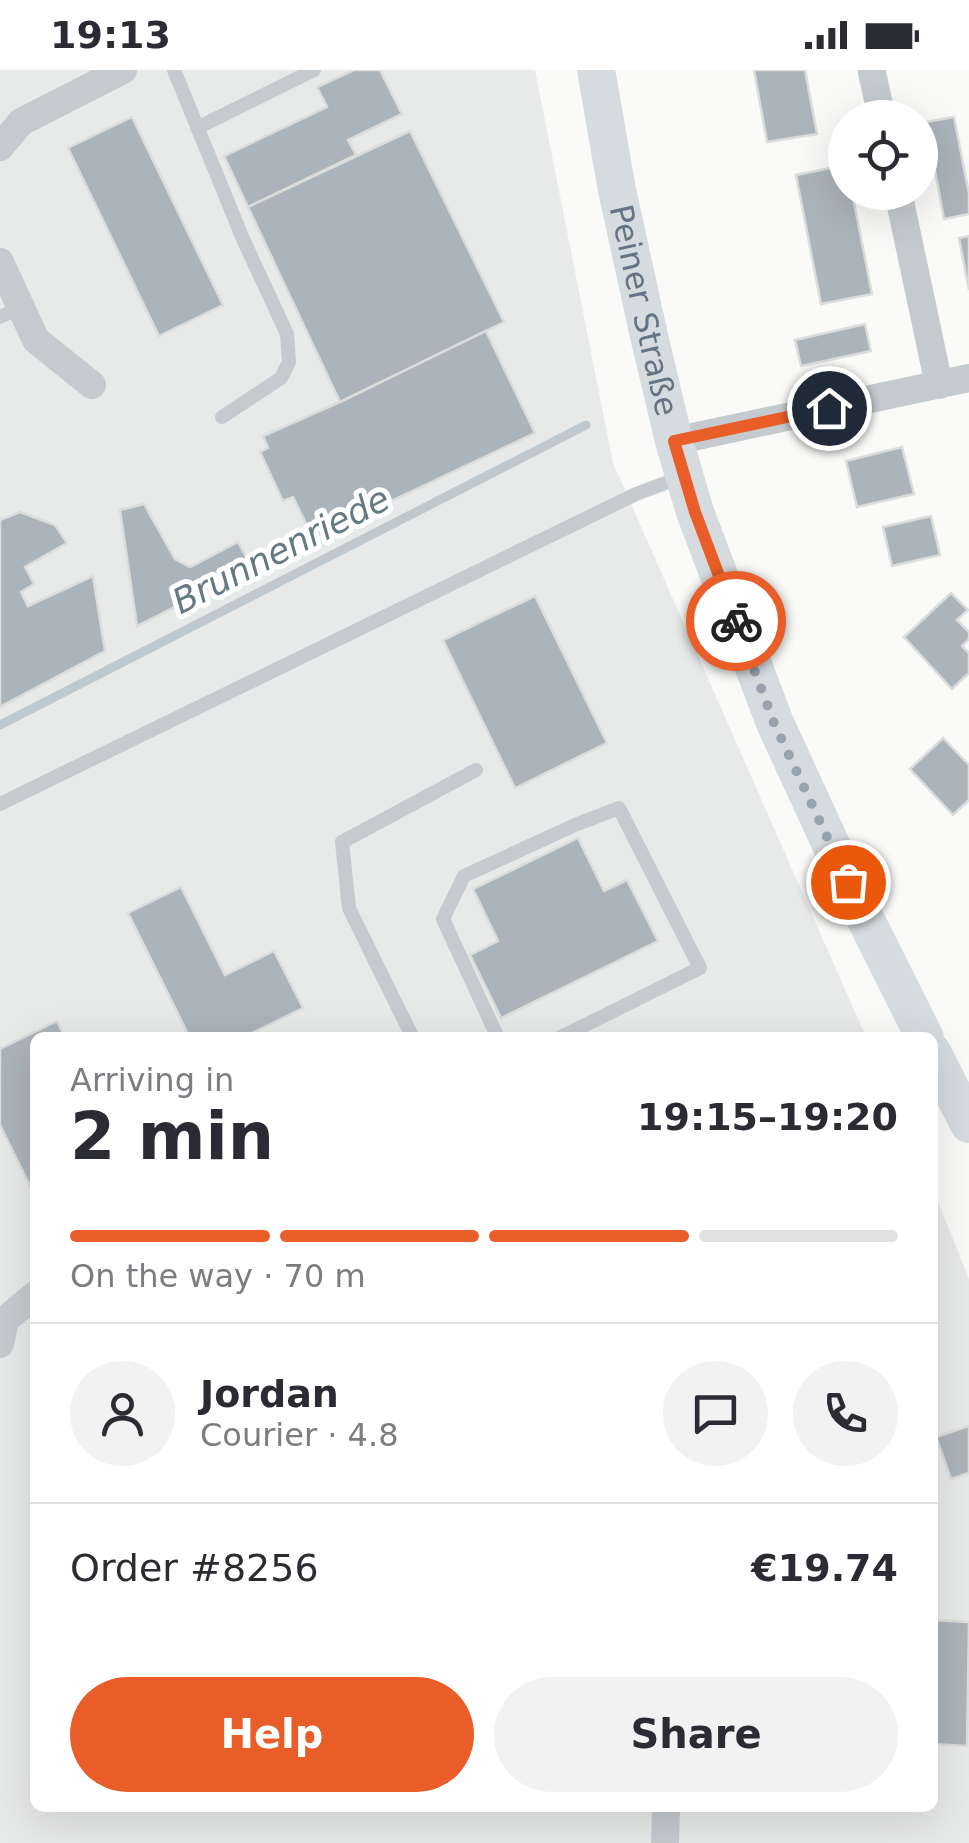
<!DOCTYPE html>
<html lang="en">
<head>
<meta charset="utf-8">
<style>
	:root { --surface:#fff; --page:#f2f2f3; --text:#2b2b33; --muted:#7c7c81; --line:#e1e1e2; --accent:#e95e28 }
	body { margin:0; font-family:"DejaVu Sans",sans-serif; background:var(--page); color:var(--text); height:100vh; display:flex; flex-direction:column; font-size:38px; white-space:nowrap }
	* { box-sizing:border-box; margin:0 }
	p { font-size:32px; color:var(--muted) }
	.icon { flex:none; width:55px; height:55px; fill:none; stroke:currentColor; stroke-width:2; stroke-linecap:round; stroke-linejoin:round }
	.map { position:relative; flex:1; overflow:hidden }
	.panel { position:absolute; left:30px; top:962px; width:908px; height:780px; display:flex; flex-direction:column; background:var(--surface); border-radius:15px; box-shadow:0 10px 40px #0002 }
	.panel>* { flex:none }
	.buttons { position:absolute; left:828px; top:30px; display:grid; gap:20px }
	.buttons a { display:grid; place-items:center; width:110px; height:110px; border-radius:50%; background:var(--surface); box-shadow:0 10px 40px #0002; font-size:50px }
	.pin { position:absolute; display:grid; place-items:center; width:85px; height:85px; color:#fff; margin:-42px; border:5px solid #fff; border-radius:50%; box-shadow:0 2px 10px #0007 }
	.courier { position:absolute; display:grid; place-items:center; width:100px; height:100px; margin:-50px; border:8px solid #e95e28; border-radius:50%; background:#fff; color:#222; box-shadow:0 2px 12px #0007 }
	.overview em { font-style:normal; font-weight:700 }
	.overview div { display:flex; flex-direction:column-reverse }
	.overview { display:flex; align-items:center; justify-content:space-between; height:170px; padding:0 40px }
	h1 { font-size:65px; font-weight:700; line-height:75px }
	.bar { display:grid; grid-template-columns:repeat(4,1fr); gap:15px 10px; align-content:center; height:120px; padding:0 40px }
	.bar i { height:12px; border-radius:8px; background:var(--line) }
	.bar .on { background:var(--accent) }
	.bar p { grid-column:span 4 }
	.line { display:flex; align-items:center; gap:25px; padding:0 40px; border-top:2px solid var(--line) }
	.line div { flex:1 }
	.round { display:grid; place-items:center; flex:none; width:105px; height:105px; border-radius:52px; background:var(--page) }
	.cta { display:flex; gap:20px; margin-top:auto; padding:20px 40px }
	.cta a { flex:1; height:115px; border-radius:60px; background:var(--accent); color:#fff; font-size:40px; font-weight:700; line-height:115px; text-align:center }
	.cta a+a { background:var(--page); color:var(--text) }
	.status { display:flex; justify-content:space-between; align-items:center; height:70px; padding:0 50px; background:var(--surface); direction:ltr }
	.status svg { height:28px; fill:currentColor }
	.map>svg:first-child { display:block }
	.built { fill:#e8e9e9 }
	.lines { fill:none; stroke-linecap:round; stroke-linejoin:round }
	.stream { stroke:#bec8cd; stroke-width:9 }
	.building { fill:#acb4bb; stroke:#dcdcda; stroke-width:2.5 }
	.lane { stroke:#c5cace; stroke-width:14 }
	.street { stroke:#c5cace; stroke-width:28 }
	.secondary { stroke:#d6dbdf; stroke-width:38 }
	.done { stroke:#98a3ad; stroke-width:10; stroke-dasharray:0 18 }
	.route { stroke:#e95e28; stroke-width:12 }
	.labels { text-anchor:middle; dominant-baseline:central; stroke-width:10; stroke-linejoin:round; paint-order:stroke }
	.street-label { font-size:32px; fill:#647484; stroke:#fff }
	.water-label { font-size:35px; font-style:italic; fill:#647a84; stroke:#fff }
</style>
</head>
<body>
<div class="status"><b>19:13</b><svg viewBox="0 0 49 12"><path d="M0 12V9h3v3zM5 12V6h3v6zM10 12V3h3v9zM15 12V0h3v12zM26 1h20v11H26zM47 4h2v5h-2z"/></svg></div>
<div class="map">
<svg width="969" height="1773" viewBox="0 0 969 1773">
	<rect width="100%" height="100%" fill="#fafaf8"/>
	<!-- built -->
	<polygon class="built" points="0,0 535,0 613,393 866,967 35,968 35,1738 932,1738 933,1119 969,1209 969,1773 0,1773"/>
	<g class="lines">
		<!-- stream -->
		<polyline class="stream" points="0,655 586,355"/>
	</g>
	<!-- building -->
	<g class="building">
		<polygon points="354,0 380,0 402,44 348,70 356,85 248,137 224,86 327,37 317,17"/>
		<polygon points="754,0 805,0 817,64 767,72"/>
		<polygon points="132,47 223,235 159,266 68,78"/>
		<polygon points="954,47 969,124 969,144 944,149 926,52"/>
		<polygon points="410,61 504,252 340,332 248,137"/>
		<polygon points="845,95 845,122 852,122 872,224 821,234 796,105"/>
		<polygon points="969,166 969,220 959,168"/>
		<polygon points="865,254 871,281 801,296 795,270"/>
		<polygon points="486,261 535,363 313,468 293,427 283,431 260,382 268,378 263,366 340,332"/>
		<polygon points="902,377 914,424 857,437 846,391"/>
		<polygon points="144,434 175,489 190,497 238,472 252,498 137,556 120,440"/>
		<polygon points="20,442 55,455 67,473 25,497 34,514 21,522 28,536 93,506 105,581 0,637 0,450"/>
		<polygon points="931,446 940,485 892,496 883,457"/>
		<polygon points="951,523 968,540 957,550 969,562 969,569 962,576 969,583 969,603 952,619 904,567"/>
		<polygon points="535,526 607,673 515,718 443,570"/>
		<polygon points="943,668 969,695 969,730 953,745 910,699"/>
		<polygon points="578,768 604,821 627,810 658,871 501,948 470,885 498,871 473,819"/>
		<polygon points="181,817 225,905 274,881 303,938 242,968 190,968 128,843"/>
		<polygon points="57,951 65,968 35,968 35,1118 32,1120 0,1055 0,979"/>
		<polygon points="969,1356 969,1403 951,1409 936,1367"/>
		<polygon points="932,1550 969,1552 967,1676 932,1674"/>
	</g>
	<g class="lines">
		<!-- lane -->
		<g class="lane">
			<polyline points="174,0 243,169 287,264 289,292 281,308 222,347"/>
			<polyline points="197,58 314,0"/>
			<polyline points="0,247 21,237"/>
			<polyline points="0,734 636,424 684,406"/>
			<polyline points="413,968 349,838 342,772 476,700"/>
			<polyline points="498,968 443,849 464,806 575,755 619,738 700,898 559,968"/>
		</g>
		<!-- street -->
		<g class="street">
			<polyline points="872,3 882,48"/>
			<polyline points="0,77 21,52 123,0"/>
			<polyline points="898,122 939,315"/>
			<polyline points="0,192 36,270 92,315"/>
			<polyline points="674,371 969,308"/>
			<polyline points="0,1274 5,1250 35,1225"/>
			<polyline points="665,1773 666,1738"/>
		</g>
		<!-- secondary -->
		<g class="secondary">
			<path id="s1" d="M596,0l21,120 32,146 25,105 21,71 80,211 88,191 62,124"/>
			<polyline points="932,982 969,1054"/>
		</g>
	</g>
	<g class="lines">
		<!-- done -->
		<polyline class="done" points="736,551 774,653 848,812"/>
		<!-- route -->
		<polyline class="route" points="736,551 695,442 674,371 829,338"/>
	</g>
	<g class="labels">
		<!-- street labels -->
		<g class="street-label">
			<text stroke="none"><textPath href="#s1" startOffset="245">Peiner Straße</textPath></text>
		</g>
		<!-- water labels -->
		<g class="water-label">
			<text transform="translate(281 480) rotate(-27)">Brunnenriede</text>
		</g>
	</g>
</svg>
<div class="buttons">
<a><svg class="icon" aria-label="locate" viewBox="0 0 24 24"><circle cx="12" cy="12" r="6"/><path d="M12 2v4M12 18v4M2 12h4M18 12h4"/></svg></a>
</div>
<div class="pin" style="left:848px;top:812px;background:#ea580c"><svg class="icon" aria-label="bag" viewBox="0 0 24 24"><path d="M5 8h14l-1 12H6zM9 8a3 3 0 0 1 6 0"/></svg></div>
<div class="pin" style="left:829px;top:338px;background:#1f2937"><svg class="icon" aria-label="home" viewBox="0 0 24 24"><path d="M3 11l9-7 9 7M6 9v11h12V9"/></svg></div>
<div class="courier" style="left:736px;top:551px"><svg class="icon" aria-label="bike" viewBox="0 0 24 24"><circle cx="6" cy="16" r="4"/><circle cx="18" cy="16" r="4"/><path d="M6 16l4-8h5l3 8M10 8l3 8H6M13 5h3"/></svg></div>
<section class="panel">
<div class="overview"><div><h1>2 min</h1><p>Arriving in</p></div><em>19:15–19:20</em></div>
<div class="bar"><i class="on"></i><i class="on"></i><i class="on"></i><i></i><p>On the way · 70 m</p></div>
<div class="line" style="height:180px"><a class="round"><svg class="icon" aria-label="person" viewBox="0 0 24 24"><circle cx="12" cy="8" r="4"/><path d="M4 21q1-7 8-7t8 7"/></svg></a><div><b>Jordan</b><p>Courier · 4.8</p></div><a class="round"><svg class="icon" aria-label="chat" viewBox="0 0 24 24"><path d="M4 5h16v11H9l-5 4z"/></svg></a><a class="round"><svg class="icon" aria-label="phone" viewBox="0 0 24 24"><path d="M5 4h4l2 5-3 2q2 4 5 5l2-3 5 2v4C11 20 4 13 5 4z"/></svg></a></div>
<div class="line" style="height:130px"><div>Order #8256</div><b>€19.74</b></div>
<div class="cta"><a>Help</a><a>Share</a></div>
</section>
</div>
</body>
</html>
